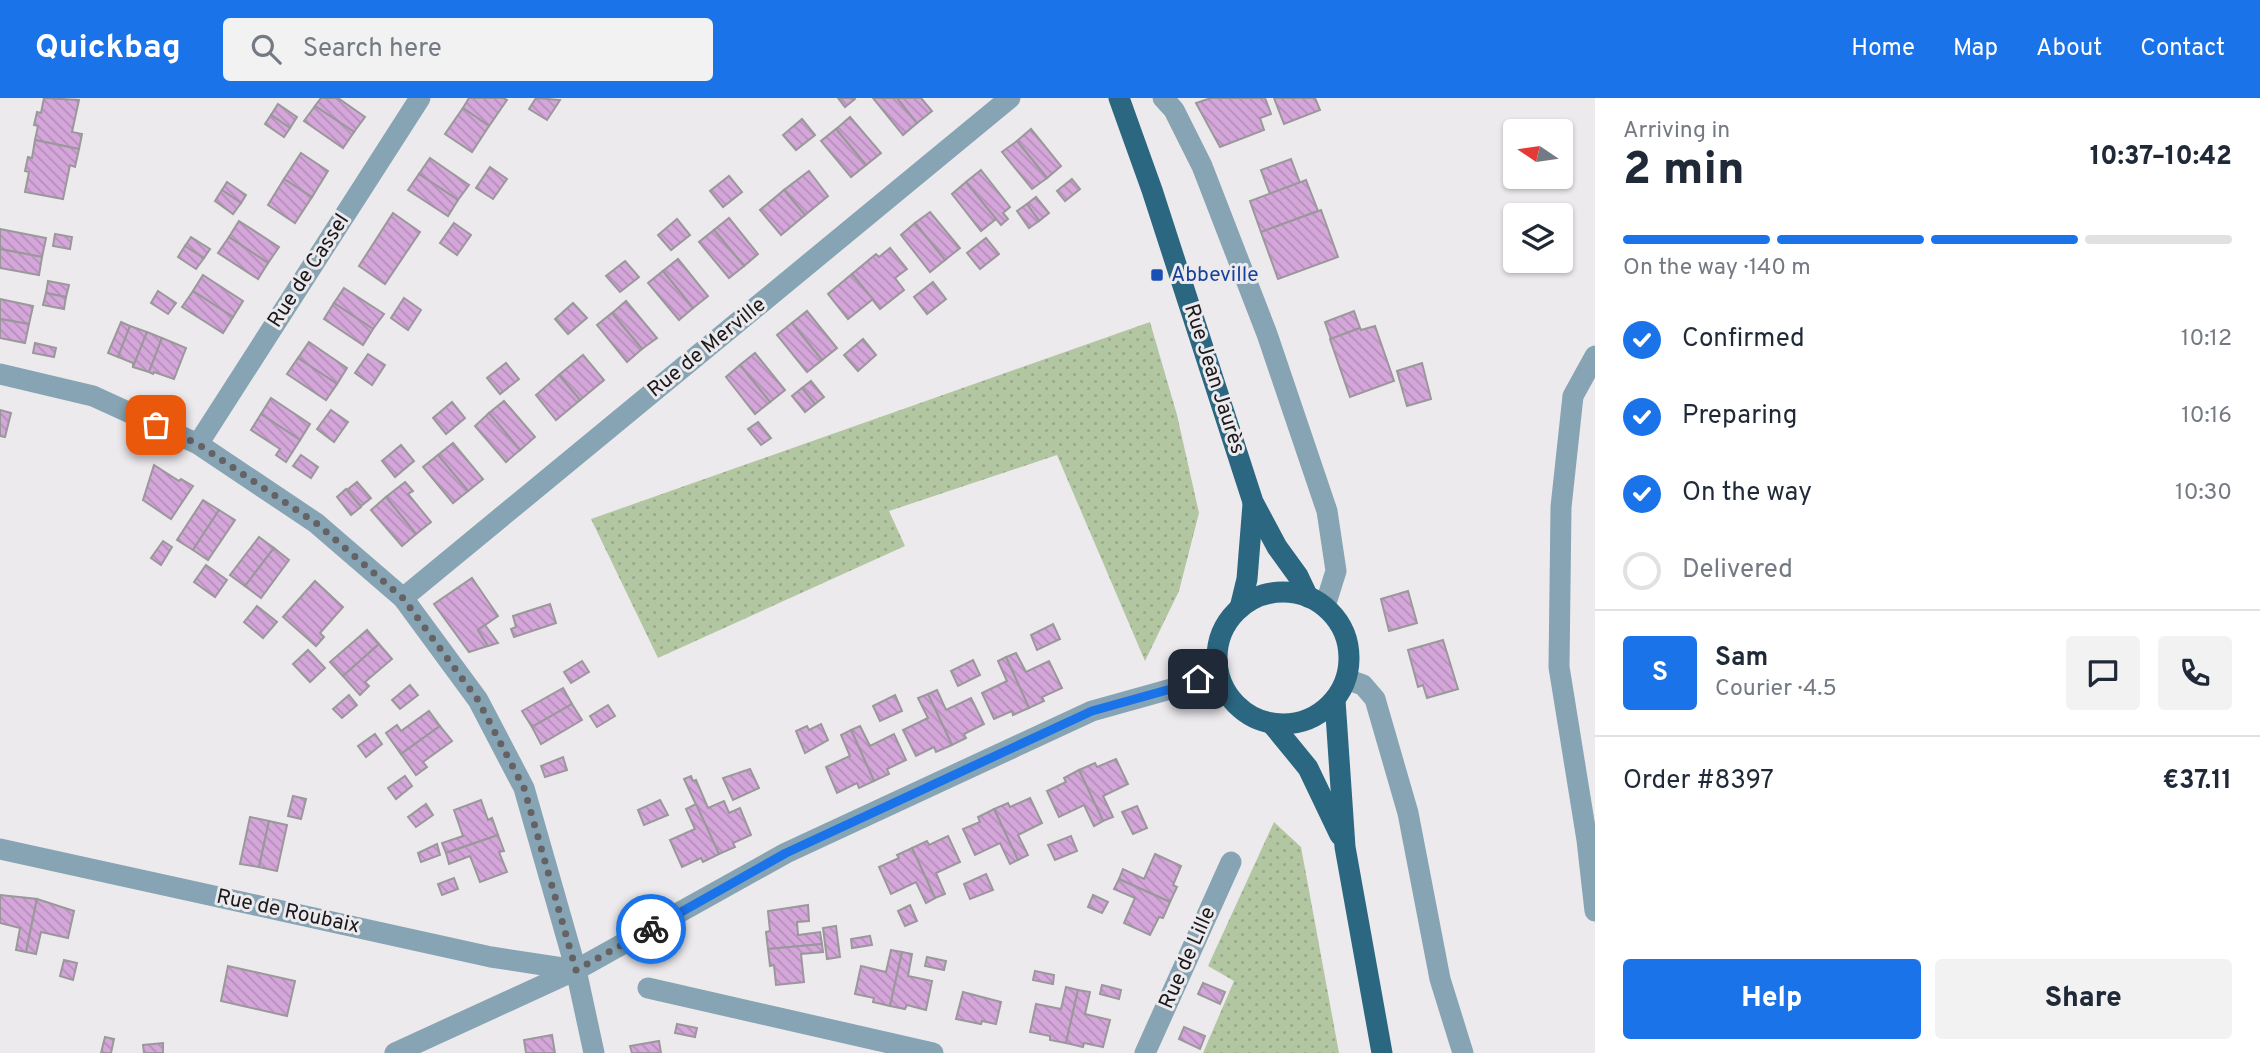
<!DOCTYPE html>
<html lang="en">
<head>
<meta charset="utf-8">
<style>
	:root { --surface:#fff; --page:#f2f2f3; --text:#1f2937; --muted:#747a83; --line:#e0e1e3; --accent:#1a73e8 }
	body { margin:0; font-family:Overpass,sans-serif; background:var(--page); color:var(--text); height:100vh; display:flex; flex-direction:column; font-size:26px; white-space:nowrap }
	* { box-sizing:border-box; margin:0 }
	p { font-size:23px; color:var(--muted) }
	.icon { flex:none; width:38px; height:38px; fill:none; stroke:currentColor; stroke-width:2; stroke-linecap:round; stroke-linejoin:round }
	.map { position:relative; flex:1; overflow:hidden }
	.details { display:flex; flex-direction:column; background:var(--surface); width:665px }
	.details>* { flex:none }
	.needle { width:46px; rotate:283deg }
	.controls { position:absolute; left:1503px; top:21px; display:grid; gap:14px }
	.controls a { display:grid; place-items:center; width:70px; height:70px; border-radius:7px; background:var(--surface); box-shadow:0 2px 5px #0004; font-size:35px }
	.pin { position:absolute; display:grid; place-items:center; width:60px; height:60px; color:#fff; margin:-30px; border-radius:14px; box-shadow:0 4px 10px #0006 }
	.courier { position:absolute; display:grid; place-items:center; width:70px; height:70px; margin:-35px; border:5px solid #1a73e8; border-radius:50%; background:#fff; color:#222; box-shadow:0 2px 9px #0007 }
	.head em { font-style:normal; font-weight:800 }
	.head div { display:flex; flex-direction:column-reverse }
	.head { display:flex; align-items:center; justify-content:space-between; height:119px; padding:0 28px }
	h1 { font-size:46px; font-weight:800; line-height:52px }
	.bar { display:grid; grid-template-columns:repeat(4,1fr); gap:10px 7px; align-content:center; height:84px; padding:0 28px }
	.bar i { height:9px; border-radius:5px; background:var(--line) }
	.bar .on { background:var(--accent) }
	.bar p { grid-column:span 4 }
	.line { display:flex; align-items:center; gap:18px; padding:0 28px; border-top:2px solid var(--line) }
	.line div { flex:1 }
	.round { display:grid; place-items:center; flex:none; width:74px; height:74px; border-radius:7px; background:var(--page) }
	ol { padding:0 28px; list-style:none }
	li { display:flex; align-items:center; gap:21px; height:77px }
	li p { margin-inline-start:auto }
	li .icon { padding:7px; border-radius:50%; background:var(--accent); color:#fff; stroke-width:4 }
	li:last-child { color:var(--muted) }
	li i { width:38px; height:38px; border:4px solid var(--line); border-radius:50% }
	.action { display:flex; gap:14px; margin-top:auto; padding:14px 28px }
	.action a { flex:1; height:80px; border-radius:7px; background:var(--accent); color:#fff; font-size:28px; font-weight:800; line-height:80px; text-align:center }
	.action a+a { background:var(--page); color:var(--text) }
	header { display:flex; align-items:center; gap:42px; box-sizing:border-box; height:98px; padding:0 35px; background:var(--accent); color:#fff }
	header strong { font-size:33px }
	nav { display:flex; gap:38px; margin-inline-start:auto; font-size:24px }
	.search { width:490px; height:63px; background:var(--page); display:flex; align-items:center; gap:18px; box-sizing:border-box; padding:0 24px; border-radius:7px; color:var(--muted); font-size:26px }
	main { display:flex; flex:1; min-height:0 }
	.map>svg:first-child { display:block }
	.grass { fill:url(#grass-dots) }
	.building { fill:url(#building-back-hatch); stroke:#9a989a; stroke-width:2 }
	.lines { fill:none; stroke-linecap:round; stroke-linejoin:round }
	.minor { stroke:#86a4b3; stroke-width:21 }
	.major { stroke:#2b6781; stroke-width:21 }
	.done { stroke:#646264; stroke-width:7; stroke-dasharray:0 12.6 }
	.route { stroke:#1a73e8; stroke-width:9 }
	.transit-dot { fill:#1a4fb4; stroke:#edeaed; stroke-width:2.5 }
	.labels { text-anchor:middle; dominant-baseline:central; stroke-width:6; stroke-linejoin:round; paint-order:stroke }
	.street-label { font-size:21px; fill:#1a191b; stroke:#edeaed }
	.transit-label { font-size:21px; fill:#164399; stroke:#edeaed; text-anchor:start }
</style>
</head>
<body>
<header>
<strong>Quickbag</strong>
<div class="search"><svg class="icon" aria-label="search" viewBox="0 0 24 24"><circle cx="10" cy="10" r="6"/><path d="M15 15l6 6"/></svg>Search here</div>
<nav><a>Home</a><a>Map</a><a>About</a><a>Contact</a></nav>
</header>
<main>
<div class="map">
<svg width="1595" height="955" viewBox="0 0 1595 955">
	<defs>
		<pattern id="grass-dots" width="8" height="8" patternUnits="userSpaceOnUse" patternTransform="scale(1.75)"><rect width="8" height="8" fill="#b3c6a2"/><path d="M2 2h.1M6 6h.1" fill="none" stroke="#99aa8b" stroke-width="1.8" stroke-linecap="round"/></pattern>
		<pattern id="building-back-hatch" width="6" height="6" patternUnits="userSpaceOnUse" patternTransform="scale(1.75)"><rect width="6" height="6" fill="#d4a6d9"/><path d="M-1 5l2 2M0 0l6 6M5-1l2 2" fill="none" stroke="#b58eba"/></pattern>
	</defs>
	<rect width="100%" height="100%" fill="#edeaed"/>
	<!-- grass -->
	<g class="grass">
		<polygon points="1150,224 1177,317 1199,415 1179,493 1145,563 1057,357 889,413 905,448 658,560 591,421"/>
		<polygon points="1274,724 1301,749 1339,955 1203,955 1234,883 1208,868"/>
	</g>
	<!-- building -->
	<g class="building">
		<polygon points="44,0 79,2 72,34 82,36 79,51 35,42 38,28 34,27 37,14 41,15"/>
		<polygon points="321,0 338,0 365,19 354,34 315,8"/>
		<polygon points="469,0 503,0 507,2 489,28 463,10"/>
		<polygon points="536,0 560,2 547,22 529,11"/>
		<polygon points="838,0 854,0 855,1 845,9"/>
		<polygon points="873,0 897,0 917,25 903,37"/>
		<polygon points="897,0 921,0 932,13 917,25"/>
		<polygon points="1211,0 1265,0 1271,16 1260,20 1264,32 1220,49 1196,5"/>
		<polygon points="1274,0 1315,0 1320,12 1284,26"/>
		<polygon points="278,6 297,19 290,30 271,17"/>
		<polygon points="315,8 354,34 343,50 304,23"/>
		<polygon points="463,10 489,28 472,54 445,36"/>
		<polygon points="271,17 290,30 284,39 265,26"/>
		<polygon points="850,19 881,55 866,67 836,31"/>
		<polygon points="802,21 815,37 796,52 783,37"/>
		<polygon points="836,31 866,67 851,79 821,43"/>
		<polygon points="1031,31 1061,68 1047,80 1017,43"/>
		<polygon points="35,42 79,51 75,69 70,67 63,101 25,94 29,74 25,73 28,59 32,60"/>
		<polygon points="1017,43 1047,80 1032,91 1002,54"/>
		<polygon points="301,55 328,73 312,99 284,81"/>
		<polygon points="430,60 469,87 458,102 419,76"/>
		<polygon points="1291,61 1300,85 1270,96 1261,72"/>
		<polygon points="490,69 507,81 493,101 476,90"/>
		<polygon points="981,72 1010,109 1003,115 1008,121 1001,127 966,84"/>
		<polygon points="809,73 828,98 805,117 784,92"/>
		<polygon points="419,76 458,102 448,118 408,92"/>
		<polygon points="729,78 742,94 723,109 710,93"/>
		<polygon points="284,81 312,99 295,125 268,107"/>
		<polygon points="1072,81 1080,91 1065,103 1057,93"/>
		<polygon points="1306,82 1318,113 1261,134 1250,103"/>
		<polygon points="227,84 246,97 241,105 222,92"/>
		<polygon points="966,84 996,121 981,133 952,96"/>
		<polygon points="222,92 241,105 233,116 215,103"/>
		<polygon points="784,92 805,117 781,137 760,112"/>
		<polygon points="1036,99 1049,115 1039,123 1027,106"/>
		<polygon points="1027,106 1039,123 1029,130 1017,113"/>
		<polygon points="1321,112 1338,159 1278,181 1261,134"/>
		<polygon points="930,114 960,150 945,162 915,125"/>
		<polygon points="393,115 420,134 385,186 359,168"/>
		<polygon points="729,120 758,156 744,168 714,132"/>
		<polygon points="677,121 690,137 671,152 658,137"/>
		<polygon points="239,123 279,149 268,165 229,139"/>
		<polygon points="454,125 471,137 457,157 440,145"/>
		<polygon points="915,125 945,162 930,174 901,137"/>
		<polygon points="0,131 46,140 42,159 0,151"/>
		<polygon points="714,132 744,168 729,180 699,144"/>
		<polygon points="55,136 72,139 70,151 53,148"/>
		<polygon points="191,139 210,151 204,160 185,148"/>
		<polygon points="229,139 268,165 258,181 218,155"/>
		<polygon points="986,140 999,156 980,171 967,155"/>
		<polygon points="185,148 204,160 196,171 178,159"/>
		<polygon points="890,150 907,171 895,180 904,192 880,211 852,176 876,156 879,159"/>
		<polygon points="0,151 42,159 39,177 0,170"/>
		<polygon points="678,161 708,198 693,210 663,173"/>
		<polygon points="625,163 639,179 620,194 606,178"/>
		<polygon points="663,173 693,210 679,222 648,185"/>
		<polygon points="852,176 873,201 848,221 828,196"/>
		<polygon points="203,177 243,203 233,219 193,193"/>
		<polygon points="48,183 69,187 66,199 46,195"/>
		<polygon points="933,184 946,201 927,216 914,199"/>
		<polygon points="344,190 384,216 373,231 334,205"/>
		<polygon points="158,193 176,205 168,216 151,205"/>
		<polygon points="193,193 233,219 223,235 182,209"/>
		<polygon points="46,195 66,199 64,211 43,207"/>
		<polygon points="404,200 421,212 408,232 391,220"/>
		<polygon points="0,201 33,208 29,226 0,221"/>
		<polygon points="626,203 657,240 642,251 612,215"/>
		<polygon points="334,205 373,231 363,247 324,221"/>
		<polygon points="573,205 587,220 568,236 555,221"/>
		<polygon points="807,213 837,250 822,262 792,225"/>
		<polygon points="1354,213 1360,230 1331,241 1325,224"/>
		<polygon points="612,215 642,251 627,264 597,227"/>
		<polygon points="0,221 29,226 25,245 0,240"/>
		<polygon points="121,224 130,228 118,259 108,255"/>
		<polygon points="792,225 822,262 807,274 777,237"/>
		<polygon points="130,228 147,234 133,269 133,265 118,259"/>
		<polygon points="1375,228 1394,283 1350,299 1330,241 1360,230 1361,232"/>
		<polygon points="147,234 162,240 149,274 133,269"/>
		<polygon points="162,240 186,250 174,281 154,274 153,276 149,274"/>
		<polygon points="863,241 876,257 858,273 844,257"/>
		<polygon points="309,244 347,270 337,286 298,260"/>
		<polygon points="35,245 56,250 54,259 33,255"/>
		<polygon points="755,255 785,292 770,304 740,267"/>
		<polygon points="368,256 385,267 372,287 355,275"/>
		<polygon points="583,257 604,282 580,302 559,277"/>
		<polygon points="298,260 337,286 326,302 287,276"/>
		<polygon points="506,265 519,281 500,296 487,280"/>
		<polygon points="1422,265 1431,301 1407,308 1397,273"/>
		<polygon points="740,267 770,304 755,316 726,279"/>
		<polygon points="559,277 580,302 556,322 536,297"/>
		<polygon points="811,283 824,299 815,306 802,290"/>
		<polygon points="802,290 815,306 805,314 792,298"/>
		<polygon points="271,300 310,326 300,342 261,316"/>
		<polygon points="504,303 535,339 520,352 489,315"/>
		<polygon points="452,304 465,320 446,336 433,320"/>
		<polygon points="0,312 11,315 5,339 0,338"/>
		<polygon points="331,312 348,324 334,344 317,331"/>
		<polygon points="489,315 520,352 506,364 475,328"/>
		<polygon points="261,316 300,342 286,364 276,357 280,351 251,332"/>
		<polygon points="758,324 771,340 761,347 748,331"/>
		<polygon points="453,345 483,381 468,393 438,357"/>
		<polygon points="401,347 414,363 395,379 382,363"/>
		<polygon points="301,357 318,369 311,380 293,368"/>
		<polygon points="438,357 468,393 453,405 423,369"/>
		<polygon points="154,367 179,383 181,381 193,388 171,421 143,402"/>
		<polygon points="357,384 371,400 361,408 347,392"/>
		<polygon points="405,384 413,393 408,396 431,424 416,436 386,399"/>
		<polygon points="346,391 361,409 351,417 337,399"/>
		<polygon points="386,399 416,436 402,448 371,412"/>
		<polygon points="203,402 219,412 193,452 177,442"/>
		<polygon points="219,412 235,422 208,462 193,452"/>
		<polygon points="259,439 274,450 245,488 230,477"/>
		<polygon points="163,443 172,449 161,467 151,460"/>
		<polygon points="274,450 289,462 261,500 245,488"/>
		<polygon points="206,467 227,482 215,499 194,484"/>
		<polygon points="472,480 498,518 478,532 488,548 469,554 434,506"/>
		<polygon points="315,483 343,509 320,535 324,539 316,548 283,519"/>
		<polygon points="1408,493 1417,525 1389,533 1381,501"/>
		<polygon points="550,506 556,525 514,539 511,531 516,529 513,518"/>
		<polygon points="257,508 277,524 263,540 244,524"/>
		<polygon points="1053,526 1060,541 1037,552 1031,537"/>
		<polygon points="485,527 498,545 488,548 478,532"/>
		<polygon points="367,532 379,546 343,578 330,564"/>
		<polygon points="1443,542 1458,591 1427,600 1423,587 1418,589 1408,552"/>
		<polygon points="379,546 392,561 365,584 369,588 360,597 343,578"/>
		<polygon points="308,552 325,570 310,584 293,566"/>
		<polygon points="1016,555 1026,574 1049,563 1062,590 1042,599 1044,603 1029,610 1006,559"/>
		<polygon points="1006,559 1029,610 1013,617 1012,613 994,621 982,595 1007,583 998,563"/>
		<polygon points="973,562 980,577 958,588 951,573"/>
		<polygon points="582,563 589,574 571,585 564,574"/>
		<polygon points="410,587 418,597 400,611 392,602"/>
		<polygon points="563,590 572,606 532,629 522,613"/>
		<polygon points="937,592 946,612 971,600 984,626 964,636 966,640 952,647 928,596"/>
		<polygon points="928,596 952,647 936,654 934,649 916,658 903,632 928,620 918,600"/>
		<polygon points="349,597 357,607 342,620 333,611"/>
		<polygon points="895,597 902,613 880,623 873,608"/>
		<polygon points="572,606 582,622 541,646 532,629"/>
		<polygon points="608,607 615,618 597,629 590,618"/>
		<polygon points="429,613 440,628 401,656 386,635 397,627 401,633"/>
		<polygon points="821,626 828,642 805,655 796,633 807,628 809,632"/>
		<polygon points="440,628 452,643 423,664 427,669 416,677 401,656"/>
		<polygon points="860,628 870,648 894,636 906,662 887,671 889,676 874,683 851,632"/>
		<polygon points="851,632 874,683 859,690 857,685 837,695 826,669 850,658 841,637"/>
		<polygon points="375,636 382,646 366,659 358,648"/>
		<polygon points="563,659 567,672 545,679 541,668"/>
		<polygon points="1116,661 1128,686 1103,698 1113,719 1103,723 1079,672 1095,665 1097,669"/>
		<polygon points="750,671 759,690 733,702 723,680"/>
		<polygon points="1079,672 1103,723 1094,728 1084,707 1059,719 1047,693 1066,684 1064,680"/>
		<polygon points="405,678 412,688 396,701 388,690"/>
		<polygon points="691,678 693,683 696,682 708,710 724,703 729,715 740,710 751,737 733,745 735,749 719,756 684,681"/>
		<polygon points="293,698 306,701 301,721 288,718"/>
		<polygon points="1030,700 1042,725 1018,737 1028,757 1018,762 994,711 1008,705 1010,709"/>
		<polygon points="481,702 488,722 492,720 498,737 446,755 442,745 463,738 454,712"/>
		<polygon points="660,702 668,717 644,727 638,712"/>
		<polygon points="426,706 433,717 416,729 408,719"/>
		<polygon points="696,706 719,756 703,764 701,760 682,769 670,742 695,731 686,711"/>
		<polygon points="1137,708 1147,730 1133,736 1122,714"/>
		<polygon points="994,711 1018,762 1010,766 1000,745 975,757 963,731 980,724 978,719"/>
		<polygon points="250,719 269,723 259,769 240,766"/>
		<polygon points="269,723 287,727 277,773 259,769"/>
		<polygon points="498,737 504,753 499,754 507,774 480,784 470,758 449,766 446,755"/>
		<polygon points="948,738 960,764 936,775 945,796 935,800 912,750 927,743 929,747"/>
		<polygon points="1071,738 1077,753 1055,762 1048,747"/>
		<polygon points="437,746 440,757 421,764 418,755"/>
		<polygon points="912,750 935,800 926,805 916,784 891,796 879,769 899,760 897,757"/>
		<polygon points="1155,756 1181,768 1173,787 1177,789 1170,804 1119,781 1123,771 1144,781"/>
		<polygon points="986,776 993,792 970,801 964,786"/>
		<polygon points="454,780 458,791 442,797 438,786"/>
		<polygon points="1119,781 1170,804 1163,820 1159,819 1150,837 1124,825 1135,800 1114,791"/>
		<polygon points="0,797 37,801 26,854 16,852 20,830 0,825"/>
		<polygon points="1093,797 1108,804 1102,815 1088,809"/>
		<polygon points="37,801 74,813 68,840 41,834 36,856 26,854"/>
		<polygon points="808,807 809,823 797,824 798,837 820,834 822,846 768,851 766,834 770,833 768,813"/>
		<polygon points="910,807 917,823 905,828 898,813"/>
		<polygon points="836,828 840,859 827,861 823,830"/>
		<polygon points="870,838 872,847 852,850 851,841"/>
		<polygon points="822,846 823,854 801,856 804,884 776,887 774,867 770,868 768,851"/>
		<polygon points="891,852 902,854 890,908 873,904 874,900 855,896 861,868 886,874"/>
		<polygon points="902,854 912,856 908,878 932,883 926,912 907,907 905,911 890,908"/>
		<polygon points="927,859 946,863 944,872 925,868"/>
		<polygon points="64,862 77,865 73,882 60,878"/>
		<polygon points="228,868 295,883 287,918 221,903"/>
		<polygon points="1035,873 1054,877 1053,886 1033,882"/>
		<polygon points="1203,885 1225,894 1220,906 1198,896"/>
		<polygon points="1102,887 1121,892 1119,901 1100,896"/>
		<polygon points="1066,889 1078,892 1066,945 1050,942 1050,938 1030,934 1036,906 1061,911"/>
		<polygon points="1078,892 1090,894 1085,916 1110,922 1103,949 1084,945 1083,949 1066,945"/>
		<polygon points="963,894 1001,904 996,926 982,923 981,926 956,921"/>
		<polygon points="677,926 697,930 695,939 675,935"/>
		<polygon points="1184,929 1205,938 1200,951 1179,941"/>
		<polygon points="552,937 555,955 526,955 524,942"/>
		<polygon points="105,939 114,941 111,955 101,955"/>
		<polygon points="659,943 661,955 632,955 630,948"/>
		<polygon points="163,945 163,955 144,955 143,947"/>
	</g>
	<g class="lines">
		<!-- minor -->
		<g class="minor">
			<polyline points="1163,0 1174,12 1202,68 1267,236 1327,413 1336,473 1325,508"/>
			<polyline points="1595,258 1573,298 1561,409 1559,569 1587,742 1595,813"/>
			<polyline points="0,276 93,298 198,346 316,425 403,500 478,602 524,690 576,872 594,955"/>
			<polyline points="198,346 420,0"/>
			<polyline points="403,500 1010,0"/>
			<polyline points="1346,581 1363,587 1375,601 1408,715 1440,881 1463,955"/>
			<polyline points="0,751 491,859 576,872"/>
			<polyline points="648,890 933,955"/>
			<polyline points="395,955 576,872 786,755 1092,613 1178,589 1218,573"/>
			<polyline points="1145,955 1231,764"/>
		</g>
		<!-- major -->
		<g class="major">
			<polyline points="1119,0 1152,92 1253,404 1277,449 1298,478 1308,499"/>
			<circle cx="1283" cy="560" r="66"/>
			<polyline points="1240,510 1247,481 1253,406"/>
			<polyline points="1335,602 1345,749 1382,955"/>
			<polyline points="1272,626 1308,670 1340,737"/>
		</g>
	</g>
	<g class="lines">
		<!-- done -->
		<polyline class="done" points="156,327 198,346 316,425 403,500 478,602 524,690 576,872 651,831"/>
		<!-- route -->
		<polyline class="route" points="651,831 786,755 1092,613 1178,589 1198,581"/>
	</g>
	<!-- markers -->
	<rect class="transit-dot" x="1150" y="170" width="14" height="14" rx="3.5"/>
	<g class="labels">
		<!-- street labels -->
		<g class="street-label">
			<text transform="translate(309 173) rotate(-57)">Rue de Cassel</text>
			<text transform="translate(707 250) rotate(-39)">Rue de Merville</text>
			<text transform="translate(1214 281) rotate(72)">Rue Jean Jaurès</text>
			<text transform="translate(288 814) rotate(12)">Rue de Roubaix</text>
			<text transform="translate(1188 860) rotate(-66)">Rue de Lille</text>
		</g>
		<!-- transit labels -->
		<g class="transit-label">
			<text x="1171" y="177">Abbeville</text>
		</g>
	</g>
</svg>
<div class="controls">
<a><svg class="needle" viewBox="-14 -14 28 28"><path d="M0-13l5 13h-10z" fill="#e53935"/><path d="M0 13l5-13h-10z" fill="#747a83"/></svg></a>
<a><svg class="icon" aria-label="layers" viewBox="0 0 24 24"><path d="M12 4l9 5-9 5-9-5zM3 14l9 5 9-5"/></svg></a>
</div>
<div class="pin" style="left:156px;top:327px;background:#ea580c"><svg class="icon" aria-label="bag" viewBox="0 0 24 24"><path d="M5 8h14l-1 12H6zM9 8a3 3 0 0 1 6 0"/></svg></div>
<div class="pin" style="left:1198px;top:581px;background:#1f2937"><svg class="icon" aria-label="home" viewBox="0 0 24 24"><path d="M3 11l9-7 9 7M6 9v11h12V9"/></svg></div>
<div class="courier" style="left:651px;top:831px"><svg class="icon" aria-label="bike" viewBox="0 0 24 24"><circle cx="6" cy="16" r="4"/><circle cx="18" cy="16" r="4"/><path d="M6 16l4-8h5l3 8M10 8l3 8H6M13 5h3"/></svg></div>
</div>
<section class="details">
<div class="head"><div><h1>2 min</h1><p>Arriving in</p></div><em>10:37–10:42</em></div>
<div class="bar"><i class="on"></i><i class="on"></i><i class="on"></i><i></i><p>On the way · 140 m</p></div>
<ol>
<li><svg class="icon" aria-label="check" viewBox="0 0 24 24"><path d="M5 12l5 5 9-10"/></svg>Confirmed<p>10:12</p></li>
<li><svg class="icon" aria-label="check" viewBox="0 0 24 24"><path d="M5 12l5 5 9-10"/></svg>Preparing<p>10:16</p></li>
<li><svg class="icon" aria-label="check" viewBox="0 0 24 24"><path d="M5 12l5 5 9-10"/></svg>On the way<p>10:30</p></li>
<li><i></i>Delivered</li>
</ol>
<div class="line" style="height:126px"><b class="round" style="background:var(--accent);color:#fff">S</b><div><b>Sam</b><p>Courier · 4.5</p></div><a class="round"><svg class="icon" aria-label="chat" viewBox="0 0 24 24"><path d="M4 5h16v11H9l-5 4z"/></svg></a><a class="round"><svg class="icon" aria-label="phone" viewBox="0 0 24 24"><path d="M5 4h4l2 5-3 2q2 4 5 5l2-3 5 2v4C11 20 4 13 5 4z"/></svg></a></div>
<div class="line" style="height:91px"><div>Order #8397</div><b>€37.11</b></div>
<div class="action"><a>Help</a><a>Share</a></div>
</section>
</main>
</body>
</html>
